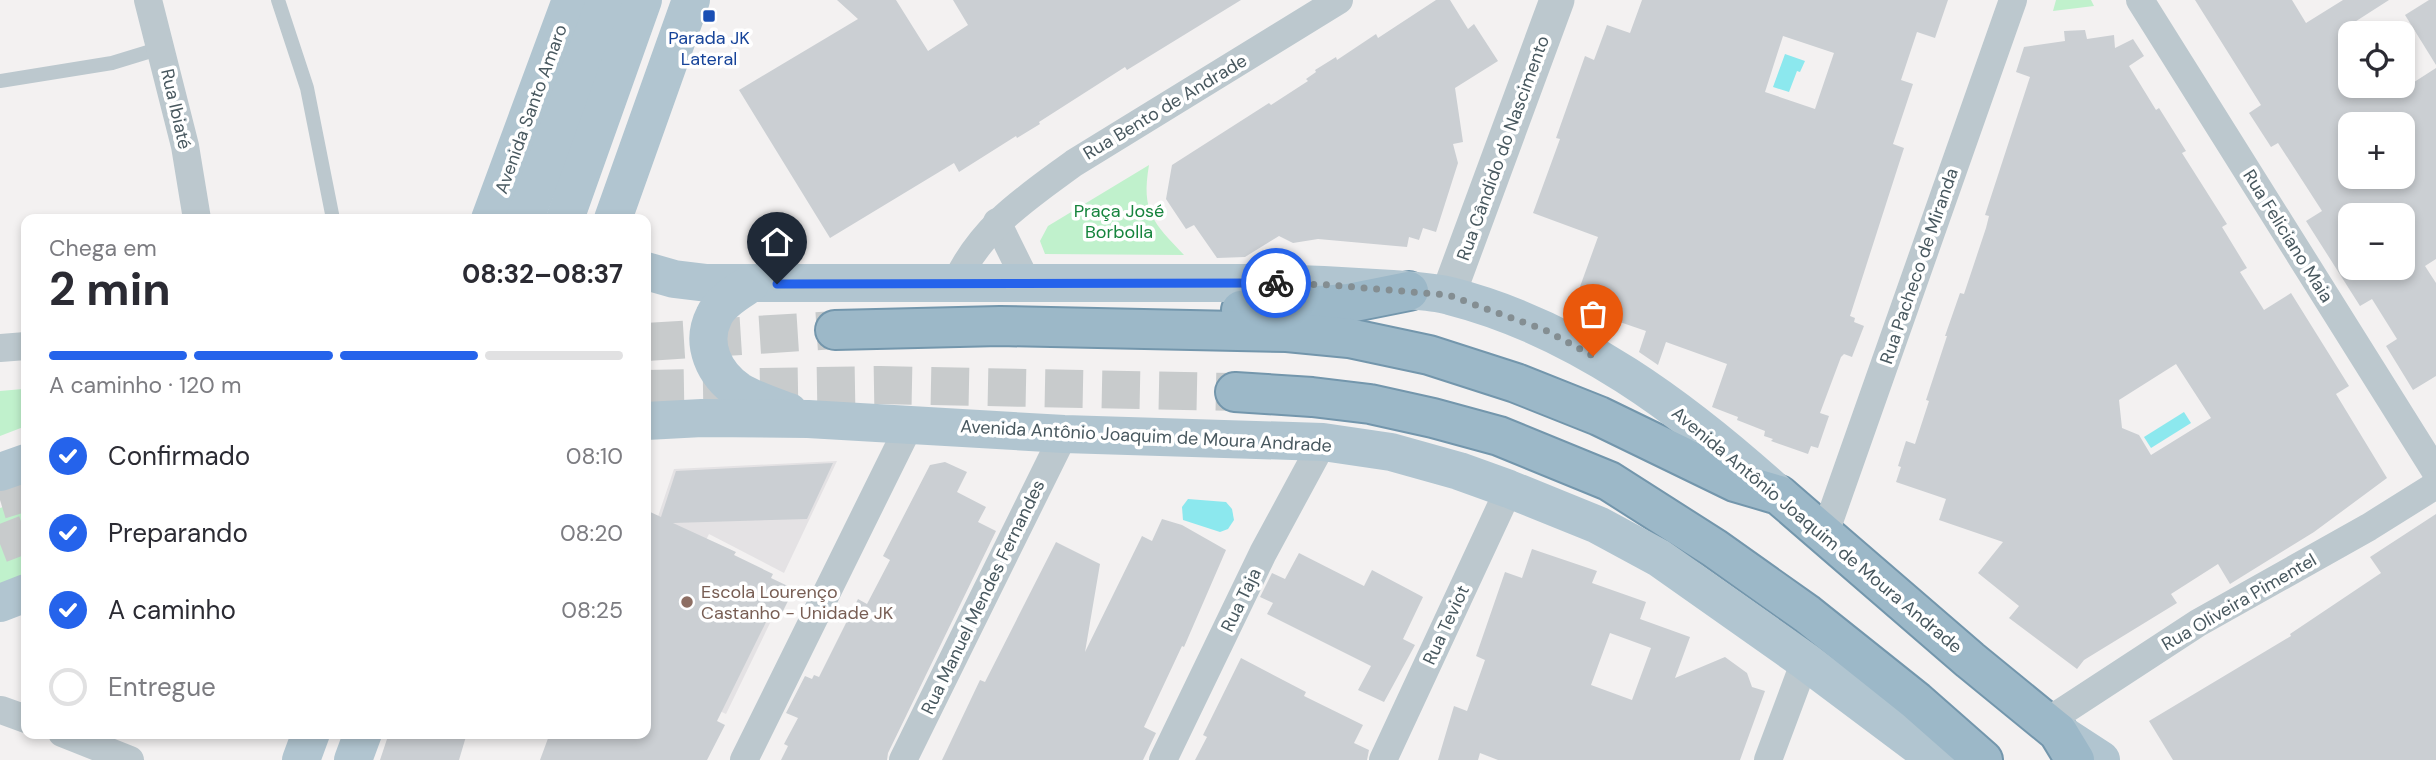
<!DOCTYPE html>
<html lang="pt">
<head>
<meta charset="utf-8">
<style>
	:root { --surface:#fff; --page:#f2f2f3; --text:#2b2b33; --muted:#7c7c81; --line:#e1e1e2; --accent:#2563eb }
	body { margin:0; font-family:"DM Sans",sans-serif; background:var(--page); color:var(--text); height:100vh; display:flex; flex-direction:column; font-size:26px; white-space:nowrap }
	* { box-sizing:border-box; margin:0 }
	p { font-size:23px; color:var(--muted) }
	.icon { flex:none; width:38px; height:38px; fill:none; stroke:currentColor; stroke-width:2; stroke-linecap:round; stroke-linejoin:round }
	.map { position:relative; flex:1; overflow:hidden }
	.sheet { position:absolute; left:21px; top:214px; width:630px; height:525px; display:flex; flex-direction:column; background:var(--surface); border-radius:14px; box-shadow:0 4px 10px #0003 }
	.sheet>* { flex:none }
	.tools { position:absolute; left:2338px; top:21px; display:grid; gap:14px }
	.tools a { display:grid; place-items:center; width:77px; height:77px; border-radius:14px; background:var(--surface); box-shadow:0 4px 10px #0003; font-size:35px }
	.pin { position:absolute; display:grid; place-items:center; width:60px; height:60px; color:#fff; margin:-72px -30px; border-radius:50% 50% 50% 0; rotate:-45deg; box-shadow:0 0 7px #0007 }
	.pin .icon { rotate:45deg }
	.courier { position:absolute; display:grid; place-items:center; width:70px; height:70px; margin:-35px; border:5px solid #2563eb; border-radius:50%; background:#fff; color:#222; box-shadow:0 2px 9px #0007 }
	.head em { font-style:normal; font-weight:700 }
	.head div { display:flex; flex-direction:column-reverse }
	.head { display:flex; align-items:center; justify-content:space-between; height:119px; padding:0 28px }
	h1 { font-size:46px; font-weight:700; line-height:52px }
	.bar { display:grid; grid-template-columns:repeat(4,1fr); gap:10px 7px; align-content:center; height:84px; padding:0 28px }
	.bar i { height:9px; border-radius:5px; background:var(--line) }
	.bar .active { background:var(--accent) }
	.bar p { grid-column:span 4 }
	ol { padding:0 28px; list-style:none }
	li { display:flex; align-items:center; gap:21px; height:77px }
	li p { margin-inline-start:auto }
	li .icon { padding:7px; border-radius:50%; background:var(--accent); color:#fff; stroke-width:4 }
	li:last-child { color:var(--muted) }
	li i { width:38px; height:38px; border:4px solid var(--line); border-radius:50% }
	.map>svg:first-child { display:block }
	.education { fill:#e4e2e4 }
	.green { fill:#c0f1cc }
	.water { fill:#8ce8ee }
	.building { fill:#cbcfd3; fill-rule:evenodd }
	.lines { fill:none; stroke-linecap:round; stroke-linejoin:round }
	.trunk-tunnel { stroke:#c8cbcc; stroke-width:38; stroke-dasharray:38 19; stroke-linecap:butt }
	.trunk-casing { stroke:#7396ac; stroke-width:42 }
	.service { stroke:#bcc8ce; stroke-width:14 }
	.minor { stroke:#bcc8ce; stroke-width:28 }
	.tertiary { stroke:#bcc8ce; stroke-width:35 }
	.primary { stroke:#b1c5d0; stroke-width:38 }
	.trunk { stroke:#9cb8c8; stroke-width:38 }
	.done { stroke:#848e92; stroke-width:7; stroke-dasharray:0 12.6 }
	.route { stroke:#2563eb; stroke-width:9 }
	.transit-dot { fill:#1a4fb4; stroke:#fff; stroke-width:2.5 }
	.education-dot { fill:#8d6e63; stroke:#fff; stroke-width:2.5 }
	.labels { text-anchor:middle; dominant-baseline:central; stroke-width:7; stroke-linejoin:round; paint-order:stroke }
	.transit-label { font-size:18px; fill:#164399; stroke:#fff }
	.street-label { font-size:18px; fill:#48585f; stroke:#fff }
	.park-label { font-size:18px; fill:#16843d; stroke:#fff }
	.education-label { font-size:18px; fill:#785e54; stroke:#fff; text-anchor:start }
</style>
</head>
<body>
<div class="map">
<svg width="2436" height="760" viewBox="0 0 2436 760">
	<rect width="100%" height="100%" fill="#f3f1f1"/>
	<!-- education -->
	<polygon class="education" points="837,461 784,573 709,534 686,581 771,621 726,714 646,676 646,552 674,469"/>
	<!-- green -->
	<g class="green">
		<polygon points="2056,0 2091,0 2094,6 2053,11"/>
		<path d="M1149,165c-8,47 4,57 35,90l-139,-1 -5,-13 8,-15z"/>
		<polygon points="23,389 26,426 0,436 0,391"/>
		<polygon points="26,500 26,587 0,598 0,508"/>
	</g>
	<!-- water -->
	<g class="water">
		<polygon points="1785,54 1805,61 1800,72 1797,71 1789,92 1773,87"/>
		<polygon points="2184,412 2191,423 2151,448 2144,437"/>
		<polygon points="1188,499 1226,502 1232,509 1234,520 1228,529 1220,532 1183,520 1182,507"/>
	</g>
	<!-- building -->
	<g class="building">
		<polygon points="837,0 896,0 928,51 968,25 953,0 1241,0 1127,70 1125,67 1039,122 1040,124 1017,138 1016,136 959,172 954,163 830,238 739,90 858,19"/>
		<polygon points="1436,0 1450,0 1468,29 1474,24 1498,61 1455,88 1463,142 1453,144 1458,163 1436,232 1423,228 1419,240 1409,237 1407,247 1318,239 1293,243 1279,236 1245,257 1217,258 1194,225 1186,229 1166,199 1172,165 1269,103 1271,105 1308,81 1306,79 1316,72 1315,70 1336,57 1337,60 1376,34 1378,38"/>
		<path d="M1642,0h306l-13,38 -18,-6 -16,48 12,4 -20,60 11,4 -54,168 5,2 -1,4 10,4 -12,31 -8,-3 -3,3 -21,56 9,3 -11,32 -7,-2 -3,8 -37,-13 2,-2 -9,-3 1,-5 -28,-11 1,-3 -26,-10 15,-43 -61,-22 -8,23 -19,-13 7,-21 -73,-25 25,-69 -65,-24 27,-74 -4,-1 29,-82 9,4 13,-35 23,8zM1783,36l51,17 -19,56 -50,-17z"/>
		<path d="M2195,0h97l14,23 37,-23h46l-39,25v61h58l28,-18v191l-11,7 11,17v93l-23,14 -27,-44 11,-7 -25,-40 -12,7 -54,-85 16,-10 -44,-68 -7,4 -22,-34 12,-8zM2350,124h53v53h-53zM2350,215h53v53h-53z"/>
		<polygon points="2429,0 2436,0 2436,65 2405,15"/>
		<path d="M2085,30l2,9 27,-4 1,13 18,-9 11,17 -15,10 27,44 3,-2 27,43 -4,2 45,71 -5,3 25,41 -7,4 24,38 27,-17 58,93 -13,8 51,84 -73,54 -84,52 -12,-20 -47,30 6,9 -93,57 -7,9 -68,-51 10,-12 -41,-33 25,-31 -64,-22 7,-21 -50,-17 5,-15 -3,-1 8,-25 9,3 14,-43 -3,-1 21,-64h-2l15,-43 4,1 22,-66 3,-12 -4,-1 45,-138 -14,-5 8,-25 41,-6 -1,-10zM2176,364l35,54 -60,37 -12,-20 -17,-7 -3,-28z"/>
		<polygon points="945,462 967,472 957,492 986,507 978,522 996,531 888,753 887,760 781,760 788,746 784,744 798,718 786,713 805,676 812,679 814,675 819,677 858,599 867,604 890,560 883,556 930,465"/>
		<polygon points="833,463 807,519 673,523 736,552 734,555 773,574 771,578 794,589 778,621 769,616 717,721 725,725 707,760 540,760 550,733 646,733 646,510 661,517 676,471"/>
		<polygon points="2436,514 2436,760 2173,760 2149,721 2291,636 2290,634 2381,573 2370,557"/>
		<polygon points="1162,519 1182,525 1226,550 1184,647 1182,646 1144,727 1156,733 1143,760 942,760 980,680 985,682 1056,542 1100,564 1085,652 1142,536 1152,541"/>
		<path d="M1532,549l65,22 -5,12 54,19 -6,17 50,18 -15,41 50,-21 22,16 5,14 13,4 -25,69h-242l-18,-7 -2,7h-40l16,-54 13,5 18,-51 -9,-4 29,-84 17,6zM1610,633l41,15 -19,52 -41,-15z"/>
		<polygon points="1299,553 1364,586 1372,570 1423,597 1403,639 1415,645 1384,702 1358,690 1371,666 1267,614 1273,603 1260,597 1272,573 1285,579"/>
		<polygon points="1241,658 1306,692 1304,696 1363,725 1354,743 1369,750 1367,760 1195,760 1207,737 1203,735"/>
		<polygon points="389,733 467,733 459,760 380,760"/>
	</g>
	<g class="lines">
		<!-- trunk-tunnel -->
		<g class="trunk-tunnel">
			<polyline points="646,342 835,330"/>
			<polyline points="646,389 880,385 1235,392"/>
			<polyline points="0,500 26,492"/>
			<polyline points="0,544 26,534"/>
		</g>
		<defs>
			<g id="trunk">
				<polyline points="1241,310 1349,303 1409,291"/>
				<polyline points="835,330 1000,326 1287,332 1349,338 1429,355 1516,383 1599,416 1735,482 1779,495 1970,660 2058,732 2075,760"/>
				<polyline points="1235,392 1312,397 1370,404 1433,418 1499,436 1609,481 1714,548 1807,614 1916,701 1983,760"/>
			</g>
		</defs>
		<!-- trunk casing -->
		<use href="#trunk" class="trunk-casing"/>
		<!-- service -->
		<g class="service">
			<polyline points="278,0 307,88 333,219"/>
			<polyline points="0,81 112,63 161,48"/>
		</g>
		<!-- minor -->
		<g class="minor">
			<polyline points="148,0 185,146 197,219"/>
			<polyline points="2140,0 2436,472"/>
			<polyline points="997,222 1027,283"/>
			<path d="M955,284c27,-58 70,-85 119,-121l265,-163"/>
			<polyline points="0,348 26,346"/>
			<polyline points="1825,533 2013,0"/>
			<polyline points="1,710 26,719"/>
			<polyline points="2045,723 2198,623 2369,527 2436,485"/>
			<polyline points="62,733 130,760"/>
			<polyline points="744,760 910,424"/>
			<polyline points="903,760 1064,434"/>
			<polyline points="1163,760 1263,553 1323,442"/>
			<polyline points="1383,760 1509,489"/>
			<polyline points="1768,760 1805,661"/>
		</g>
		<!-- tertiary -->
		<polyline class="tertiary" points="1448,295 1557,0"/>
		<!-- primary -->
		<g class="primary">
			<polyline points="490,219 571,0"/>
			<polyline points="525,219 606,0"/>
			<polyline points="565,219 643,0"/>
			<polyline points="613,219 691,0"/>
			<path d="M646,271l28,8 33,4h563c40,1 81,3 122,6 19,2 40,2 58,7 126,32 234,113 329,199"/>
			<path d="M750,284c-12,8 -30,18 -36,32 -14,28 0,58 25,75 15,9 33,15 50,21"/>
			<polyline points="646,421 702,418 808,419 1064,434 1323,442 1391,452 1459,471 1509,489 1598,525 1659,558 1805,661 1937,760"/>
			<polyline points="0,472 26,463"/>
			<polyline points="0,603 26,593"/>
			<polyline points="2058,732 2101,760"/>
			<polyline points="301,760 311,733"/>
			<polyline points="353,760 363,733"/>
		</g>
		<!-- trunk -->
		<use href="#trunk" class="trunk"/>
	</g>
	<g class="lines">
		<!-- done -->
		<polyline class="done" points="1276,283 1330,285 1448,295 1545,330 1593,356"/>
		<!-- route -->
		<polyline class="route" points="777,284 1276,283"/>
	</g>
	<!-- markers -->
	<rect class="transit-dot" x="702" y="9" width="14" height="14" rx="3.5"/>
	<circle class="education-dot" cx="687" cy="602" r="7"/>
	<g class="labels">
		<!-- transit labels -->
		<g class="transit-label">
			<text x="709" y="38">Parada JK<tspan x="709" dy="21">Lateral</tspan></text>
		</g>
		<!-- street labels -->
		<g class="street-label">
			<text transform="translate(1165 107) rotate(-31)">Rua Bento de Andrade</text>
			<text transform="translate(176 109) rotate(77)">Rua Ibiaté</text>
			<text transform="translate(531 109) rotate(-70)">Avenida Santo Amaro</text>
			<text transform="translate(1503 148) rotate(-70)">Rua Cândido do Nascimento</text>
			<text transform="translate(2288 236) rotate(58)">Rua Feliciano Maia</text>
			<text transform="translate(1919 266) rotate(-71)">Rua Pacheco de Miranda</text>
			<text transform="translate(1146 436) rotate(3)">Avenida Antônio Joaquim de Moura Andrade</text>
			<text transform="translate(1817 530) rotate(40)">Avenida Antônio Joaquim de Moura Andrade</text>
			<text transform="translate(983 597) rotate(-64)">Rua Manuel Mendes Fernandes</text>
			<text transform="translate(1241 600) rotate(-64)">Rua Taja</text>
			<text transform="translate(2239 602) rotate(-30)">Rua Oliveira Pimentel</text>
			<text transform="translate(1446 625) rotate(-65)">Rua Teviot</text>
		</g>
		<!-- park labels -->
		<g class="park-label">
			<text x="1119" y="211">Praça José<tspan x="1119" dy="21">Borbolla</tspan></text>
		</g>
		<!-- education labels -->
		<g class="education-label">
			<text x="701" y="592">Escola Lourenço<tspan x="701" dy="21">Castanho - Unidade JK</tspan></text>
		</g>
	</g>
</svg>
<div class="tools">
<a><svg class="icon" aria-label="locate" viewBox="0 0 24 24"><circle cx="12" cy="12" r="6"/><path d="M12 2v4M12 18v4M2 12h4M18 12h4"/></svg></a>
<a>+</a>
<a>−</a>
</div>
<div class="pin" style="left:1593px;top:356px;background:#ea580c"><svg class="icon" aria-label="bag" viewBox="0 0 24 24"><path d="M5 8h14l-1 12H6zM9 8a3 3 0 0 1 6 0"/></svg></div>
<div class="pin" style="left:777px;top:284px;background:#1f2937"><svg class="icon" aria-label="home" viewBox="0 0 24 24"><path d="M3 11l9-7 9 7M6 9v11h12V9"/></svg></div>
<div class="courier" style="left:1276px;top:283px"><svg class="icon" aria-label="bike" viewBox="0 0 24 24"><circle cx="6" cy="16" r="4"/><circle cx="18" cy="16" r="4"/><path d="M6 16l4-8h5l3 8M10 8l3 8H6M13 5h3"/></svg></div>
<section class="sheet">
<div class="head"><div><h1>2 min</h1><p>Chega em</p></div><em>08:32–08:37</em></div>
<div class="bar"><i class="active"></i><i class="active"></i><i class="active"></i><i></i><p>A caminho · 120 m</p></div>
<ol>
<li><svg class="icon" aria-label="check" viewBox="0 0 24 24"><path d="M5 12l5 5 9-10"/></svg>Confirmado<p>08:10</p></li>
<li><svg class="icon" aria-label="check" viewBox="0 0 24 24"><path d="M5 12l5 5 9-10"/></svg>Preparando<p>08:20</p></li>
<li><svg class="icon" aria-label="check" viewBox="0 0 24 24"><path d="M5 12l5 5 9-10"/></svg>A caminho<p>08:25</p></li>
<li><i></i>Entregue</li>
</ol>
</section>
</div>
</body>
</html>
